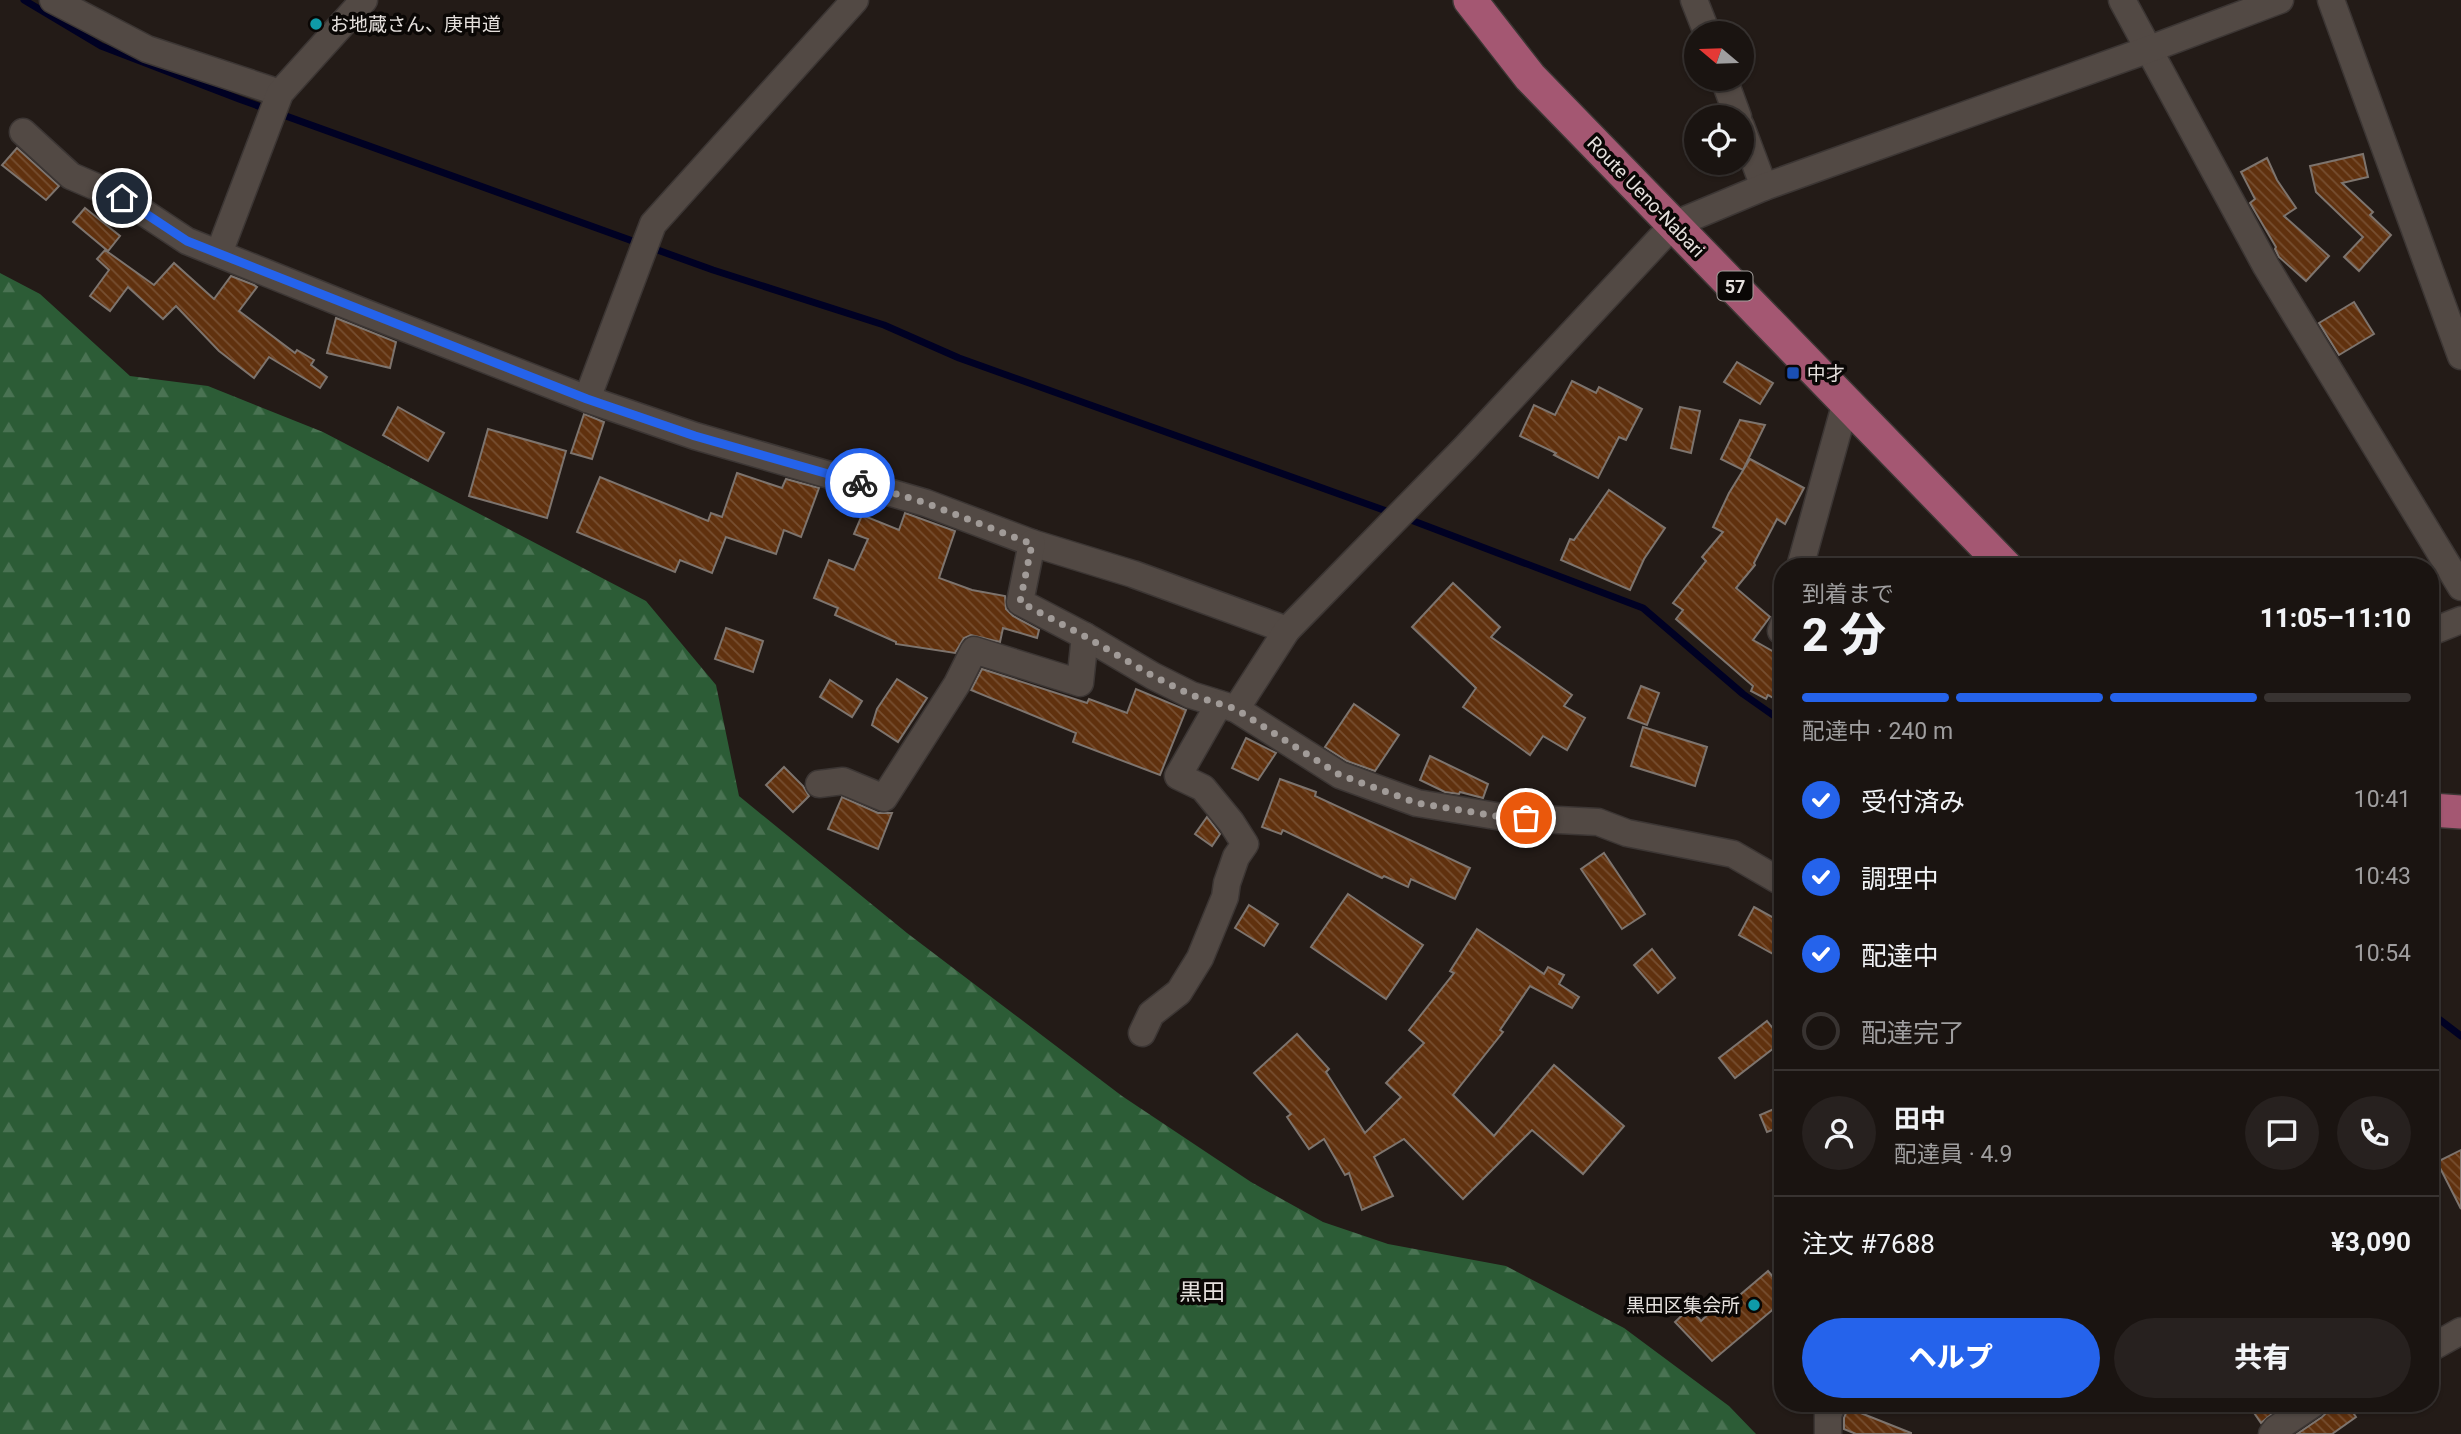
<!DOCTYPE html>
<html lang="ja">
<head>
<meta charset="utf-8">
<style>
	:root { --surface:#1a1411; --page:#27211f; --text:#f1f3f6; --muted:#9f9e9f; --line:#383331; --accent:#2563eb }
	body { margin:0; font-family:Roboto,"Noto Sans JP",sans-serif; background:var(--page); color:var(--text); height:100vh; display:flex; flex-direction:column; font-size:26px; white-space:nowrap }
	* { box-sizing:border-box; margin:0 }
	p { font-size:23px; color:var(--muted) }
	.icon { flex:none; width:38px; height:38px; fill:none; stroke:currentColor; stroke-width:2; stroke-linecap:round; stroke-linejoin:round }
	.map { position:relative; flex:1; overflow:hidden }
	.panel { position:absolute; left:1774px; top:558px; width:665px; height:854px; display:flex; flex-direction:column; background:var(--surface); border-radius:28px; box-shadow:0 2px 5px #0004,0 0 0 2px var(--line) }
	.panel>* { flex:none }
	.needle { width:46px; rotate:289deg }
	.tools { position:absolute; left:1684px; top:21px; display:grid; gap:14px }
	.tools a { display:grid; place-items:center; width:70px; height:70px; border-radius:50%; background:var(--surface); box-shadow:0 2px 5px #0004,0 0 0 2px var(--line); font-size:35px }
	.pin { position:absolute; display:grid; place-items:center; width:60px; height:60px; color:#fff; margin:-30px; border:4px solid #fff; border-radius:50%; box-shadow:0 2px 7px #0007 }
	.courier { position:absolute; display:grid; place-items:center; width:70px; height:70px; margin:-35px; border:5px solid #2563eb; border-radius:50%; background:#fff; color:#222; box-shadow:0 2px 9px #0007 }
	.overview em { font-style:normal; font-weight:800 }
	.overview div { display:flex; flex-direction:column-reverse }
	.overview { display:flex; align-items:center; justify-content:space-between; height:119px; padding:0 28px }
	h1 { font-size:46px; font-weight:800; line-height:52px }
	.bar { display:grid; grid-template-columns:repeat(4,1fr); gap:10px 7px; align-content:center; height:84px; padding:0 28px }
	.bar i { height:9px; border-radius:5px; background:var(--line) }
	.bar .current { background:var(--accent) }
	.bar p { grid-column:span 4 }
	.line { display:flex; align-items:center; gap:18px; padding:0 28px; border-top:2px solid var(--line) }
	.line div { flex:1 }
	.round { display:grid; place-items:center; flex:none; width:74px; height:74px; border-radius:37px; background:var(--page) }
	ol { padding:0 28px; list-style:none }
	li { display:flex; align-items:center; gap:21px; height:77px }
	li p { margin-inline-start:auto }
	li .icon { padding:7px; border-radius:50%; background:var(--accent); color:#fff; stroke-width:4 }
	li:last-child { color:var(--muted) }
	li i { width:38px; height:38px; border:4px solid var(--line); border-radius:50% }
	.primary-button { display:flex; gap:14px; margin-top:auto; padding:14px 28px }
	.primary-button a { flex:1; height:80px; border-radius:42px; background:var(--accent); color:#fff; font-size:28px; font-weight:800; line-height:80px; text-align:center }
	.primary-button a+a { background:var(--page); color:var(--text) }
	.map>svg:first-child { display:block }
	.forest { fill:url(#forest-firs) }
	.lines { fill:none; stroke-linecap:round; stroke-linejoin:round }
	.stream { stroke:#000123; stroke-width:7 }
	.building { fill:url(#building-back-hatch); stroke:#7d746e; stroke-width:2 }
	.minor-casing { stroke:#3c3634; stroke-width:29 }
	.major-casing { stroke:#3c3634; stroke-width:36 }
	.minor { stroke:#524944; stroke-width:26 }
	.major { stroke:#a45772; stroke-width:33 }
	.done { stroke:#a19b98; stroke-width:7; stroke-dasharray:0 12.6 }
	.route { stroke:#2563eb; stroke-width:9 }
	.culture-dot { fill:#0f9aa8; stroke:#0a0705; stroke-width:2.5 }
	.transit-dot { fill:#1a4fb4; stroke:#0a0705; stroke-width:2.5 }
	.labels { text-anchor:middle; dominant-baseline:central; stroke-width:7; stroke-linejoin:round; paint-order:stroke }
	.shield { fill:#0a0705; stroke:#a39f9c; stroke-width:2 }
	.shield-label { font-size:18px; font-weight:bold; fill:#e5e0dd }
	.poi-label { font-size:19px; fill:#e5e0dd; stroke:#0a0705; text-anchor:start }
	.street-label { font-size:19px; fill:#e5e0dd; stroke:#0a0705 }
	.quarter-label { font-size:23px; fill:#e5e0dd; stroke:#0a0705 }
</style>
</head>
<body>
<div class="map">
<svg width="2461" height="1434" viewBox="0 0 2461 1434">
	<defs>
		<pattern id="forest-firs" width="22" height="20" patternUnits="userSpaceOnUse" patternTransform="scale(1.75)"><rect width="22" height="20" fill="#2c5c36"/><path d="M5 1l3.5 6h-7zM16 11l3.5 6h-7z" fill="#4a7353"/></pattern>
		<pattern id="building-back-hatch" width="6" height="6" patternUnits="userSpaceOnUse" patternTransform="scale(1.75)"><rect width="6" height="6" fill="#60310e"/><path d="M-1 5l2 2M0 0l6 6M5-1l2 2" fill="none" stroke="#774f31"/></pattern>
	</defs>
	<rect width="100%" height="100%" fill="#231b17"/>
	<!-- forest -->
	<polygon class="forest" points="0,273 40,294 130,376 208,386 323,432 646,601 716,685 739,796 907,933 1122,1096 1251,1182 1323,1222 1388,1244 1506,1266 1624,1328 1729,1406 1756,1434 0,1434"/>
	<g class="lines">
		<!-- stream -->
		<g class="stream">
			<polyline points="24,0 101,46 239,99 713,270 884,325 959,358 1392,513"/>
			<polyline points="1403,517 1643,608 1743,694 1783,722"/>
			<polyline points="2431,1013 2461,1036"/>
		</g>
	</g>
	<!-- building -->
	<g class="building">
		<polygon points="17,148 59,186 46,200 2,165"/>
		<polygon points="2363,154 2368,177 2342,183 2373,212 2370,215 2391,235 2359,271 2344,257 2363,237 2316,192 2310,166"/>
		<polygon points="2267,158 2277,180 2296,208 2284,216 2329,256 2306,281 2279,257 2275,249 2276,247 2250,203 2255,199 2241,172"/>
		<polygon points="85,208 120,236 108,251 73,222"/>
		<polygon points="105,250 154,285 174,263 214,299 231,276 254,285 257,287 239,311 295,353 297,350 314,360 311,365 327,377 320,388 269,357 254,378 219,351 176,306 163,319 128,287 110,311 90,296 109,270 97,259"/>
		<polygon points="2354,302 2374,334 2339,355 2319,323"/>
		<polygon points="336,318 396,342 390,368 327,353"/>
		<polygon points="1737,362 1773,383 1760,404 1724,382"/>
		<polygon points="1572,381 1596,393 1599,387 1642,409 1626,440 1619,437 1598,478 1554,455 1556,453 1520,436 1534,405 1555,415"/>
		<polygon points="398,407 444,433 428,461 383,435"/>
		<polygon points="1680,407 1700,411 1691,453 1671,448"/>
		<polygon points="584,414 604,422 592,459 571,453"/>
		<polygon points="1740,420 1765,425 1743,470 1721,459"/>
		<polygon points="488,429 566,451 547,518 469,496"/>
		<polygon points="1750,459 1804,488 1785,524 1777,519 1754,563 1755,565 1736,588 1770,617 1753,640 1783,657 1783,704 1768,695 1766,699 1751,691 1753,686 1676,619 1683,610 1673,603 1706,561 1702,557 1723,532 1713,527 1729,493"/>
		<polygon points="737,473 782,488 786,479 819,488 801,537 784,530 776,554 726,537 712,573 680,560 675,572 577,532 600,477 708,521 711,513 722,517"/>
		<polygon points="1609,490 1665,528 1644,559 1630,590 1561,560 1570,539 1574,540"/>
		<polygon points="905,513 955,531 939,578 972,590 1005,596 1006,609 1013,616 1039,630 1037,638 1003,628 1000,642 971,635 964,638 955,653 896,644 896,642 835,615 838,608 814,598 829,560 854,570 868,539 854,534 862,515 899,530"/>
		<polygon points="1453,583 1500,627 1491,637 1572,695 1564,706 1585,718 1567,750 1543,736 1530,755 1463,707 1476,688 1412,627"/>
		<polygon points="726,628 763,641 753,672 715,659"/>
		<polygon points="982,669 1087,703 1089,699 1127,713 1136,689 1186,710 1160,775 1073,742 1076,733 971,690"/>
		<polygon points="897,679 927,698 898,742 872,725 877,709"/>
		<polygon points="830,680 862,701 852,717 820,697"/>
		<polygon points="1641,686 1659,693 1647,725 1628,718"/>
		<polygon points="1354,704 1399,735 1375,771 1347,761 1325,747"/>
		<polygon points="1643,727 1707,747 1695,786 1631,766"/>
		<polygon points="1246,738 1276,753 1258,780 1232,768"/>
		<polygon points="1430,756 1488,784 1483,798 1460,792 1459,794 1445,792 1420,780"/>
		<polygon points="784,767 803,786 809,796 793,812 766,785"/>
		<polygon points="1280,779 1316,792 1315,796 1470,868 1455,899 1411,879 1408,887 1384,876 1382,878 1283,830 1281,834 1262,827"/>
		<polygon points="842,797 878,813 892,813 878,849 828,829"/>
		<polygon points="1207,817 1220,834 1212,846 1195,834"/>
		<polygon points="1604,853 1645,914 1622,929 1581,869"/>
		<polygon points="1348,894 1423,945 1386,999 1311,947"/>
		<polygon points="1249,905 1278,924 1264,946 1235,928"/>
		<polygon points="1754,907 1783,923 1783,936 1773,954 1739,935"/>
		<polygon points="1477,929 1544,974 1548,967 1564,975 1559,984 1579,997 1572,1008 1530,986 1500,1030 1503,1032 1453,1095 1494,1136 1554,1065 1624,1126 1583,1174 1532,1130 1463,1199 1404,1139 1374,1157 1393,1196 1362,1210 1349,1173 1345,1175 1324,1139 1309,1149 1287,1117 1291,1114 1254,1073 1297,1034 1329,1069 1326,1072 1365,1133 1401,1097 1386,1083 1424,1043 1409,1030 1454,973 1450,971"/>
		<polygon points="1652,949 1675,978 1658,993 1634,965"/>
		<polygon points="1767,1021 1783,1041 1735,1078 1719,1058"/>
		<polygon points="1783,1105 1783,1126 1767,1132 1760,1115"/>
		<polygon points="2461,1150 2461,1209 2437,1162"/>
		<polygon points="1768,1271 1783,1289 1783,1301 1712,1361 1675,1322 1690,1308 1701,1321 1717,1306 1721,1311"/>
		<polygon points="2248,1404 2277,1404 2280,1407 2261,1423"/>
		<polygon points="2336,1404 2347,1404 2356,1417 2332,1434 2297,1434 2322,1417"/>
		<polygon points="1848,1408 1911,1433 1911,1434 1856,1434 1844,1429 1844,1418"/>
	</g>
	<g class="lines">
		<defs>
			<g id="minor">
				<polyline points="53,0 147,49 280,93"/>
				<polyline points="1694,0 1707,33"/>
				<polyline points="2122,0 2266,266 2461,587"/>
				<polyline points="2331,0 2461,356"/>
				<polyline points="1724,79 1738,117"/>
				<polyline points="1741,126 1764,187"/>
				<polyline points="23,132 71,176 122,198 187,241 366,313 587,399 695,436 926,503 1032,543 1133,574 1287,630"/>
				<polyline points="219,253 280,93 364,0"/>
				<polyline points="587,399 653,224 855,0"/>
				<polyline points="1032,543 1020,602 1085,636 1153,676 1191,695 1236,709 1340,775 1417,803 1502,817 1598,822 1627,833 1733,854 1783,883"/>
				<polyline points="1800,567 1846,402"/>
				<polyline points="1781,631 1783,625"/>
				<polyline points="2431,632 2461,620"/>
				<polyline points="1236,709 1287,630 1465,448 1673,225 1764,187 2147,50 2280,0"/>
				<polyline points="819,784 843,781 884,798 957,684 974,650 1080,683 1085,636"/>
				<polyline points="1142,1033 1151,1014 1179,992 1200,958 1225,897 1227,883 1236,857 1245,844 1231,822 1203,788 1178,776 1219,704"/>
				<polyline points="2431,1348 2461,1331"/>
				<polyline points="1828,1434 1828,1414 1833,1404"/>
				<polyline points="2272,1434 2276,1429 2313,1404"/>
			</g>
			<g id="major">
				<polyline points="1470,0 1530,77 2006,567"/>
				<polyline points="2431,810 2461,812"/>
			</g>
		</defs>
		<!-- minor casing -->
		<use href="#minor" class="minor-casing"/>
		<!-- major casing -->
		<use href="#major" class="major-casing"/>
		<!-- minor -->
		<use href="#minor" class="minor"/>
		<!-- major -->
		<use href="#major" class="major"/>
	</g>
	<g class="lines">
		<!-- done -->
		<polyline class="done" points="860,483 926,503 1032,544 1020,602 1088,638 1153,676 1191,695 1236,709 1340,775 1417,803 1502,817 1526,818"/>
		<!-- route -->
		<polyline class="route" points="122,198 187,241 587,399 695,436 860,483"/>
	</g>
	<!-- markers -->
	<g class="culture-dot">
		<circle cx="316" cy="24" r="7"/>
		<circle cx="1754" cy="1305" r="7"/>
	</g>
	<rect class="transit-dot" x="1786" y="366" width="14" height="14" rx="3.5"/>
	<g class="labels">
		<!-- shield labels -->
		<rect class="shield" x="1717.5" y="271.5" width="35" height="29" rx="5"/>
		<g class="shield-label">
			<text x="1735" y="286">57</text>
		</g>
		<!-- poi labels -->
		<g class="poi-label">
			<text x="330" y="24">お地蔵さん、庚申道</text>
			<text x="1807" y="373">中才</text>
			<text x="1740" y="1305" text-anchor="end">黒田区集会所</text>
		</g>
		<!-- street labels -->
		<g class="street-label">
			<text transform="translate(1646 197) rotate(46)">Route Ueno-Nabari</text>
		</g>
		<!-- quarter labels -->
		<g class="quarter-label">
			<text x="1202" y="1292">黒田</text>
		</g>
	</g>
</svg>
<div class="tools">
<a><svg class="needle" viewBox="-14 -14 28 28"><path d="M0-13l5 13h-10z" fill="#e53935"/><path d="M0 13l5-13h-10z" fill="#9f9e9f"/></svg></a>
<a><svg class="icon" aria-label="locate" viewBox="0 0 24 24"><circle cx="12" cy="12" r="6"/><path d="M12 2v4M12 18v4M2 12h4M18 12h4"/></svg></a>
</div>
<div class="pin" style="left:1526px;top:818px;background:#ea580c"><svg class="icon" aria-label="bag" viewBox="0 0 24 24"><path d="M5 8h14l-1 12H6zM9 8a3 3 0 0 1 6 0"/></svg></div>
<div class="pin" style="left:122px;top:198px;background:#1f2937"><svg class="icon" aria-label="home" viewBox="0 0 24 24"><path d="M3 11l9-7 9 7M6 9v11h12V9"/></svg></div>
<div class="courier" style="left:860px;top:483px"><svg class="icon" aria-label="bike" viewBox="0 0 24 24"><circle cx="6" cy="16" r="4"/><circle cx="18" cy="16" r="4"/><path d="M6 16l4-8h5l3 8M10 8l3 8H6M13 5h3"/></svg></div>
<section class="panel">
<div class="overview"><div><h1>2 分</h1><p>到着まで</p></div><em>11:05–11:10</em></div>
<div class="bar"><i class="current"></i><i class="current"></i><i class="current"></i><i></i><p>配達中 · 240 m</p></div>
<ol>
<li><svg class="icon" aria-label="check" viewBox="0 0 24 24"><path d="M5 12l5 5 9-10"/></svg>受付済み<p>10:41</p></li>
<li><svg class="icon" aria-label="check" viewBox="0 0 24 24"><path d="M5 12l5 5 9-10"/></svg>調理中<p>10:43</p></li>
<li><svg class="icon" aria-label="check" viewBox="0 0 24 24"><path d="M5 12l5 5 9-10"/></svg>配達中<p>10:54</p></li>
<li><i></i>配達完了</li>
</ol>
<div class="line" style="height:126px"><a class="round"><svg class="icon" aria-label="person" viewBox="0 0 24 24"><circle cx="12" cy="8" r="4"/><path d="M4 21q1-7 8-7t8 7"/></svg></a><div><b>田中</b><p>配達員 · 4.9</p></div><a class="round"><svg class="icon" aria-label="chat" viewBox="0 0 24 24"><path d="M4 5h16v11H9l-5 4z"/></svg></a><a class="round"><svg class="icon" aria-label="phone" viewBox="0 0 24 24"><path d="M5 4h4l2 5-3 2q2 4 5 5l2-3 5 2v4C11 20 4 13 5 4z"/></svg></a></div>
<div class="line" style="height:91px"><div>注文 #7688</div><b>¥3,090</b></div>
<div class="primary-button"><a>ヘルプ</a><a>共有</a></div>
</section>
</div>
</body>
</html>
